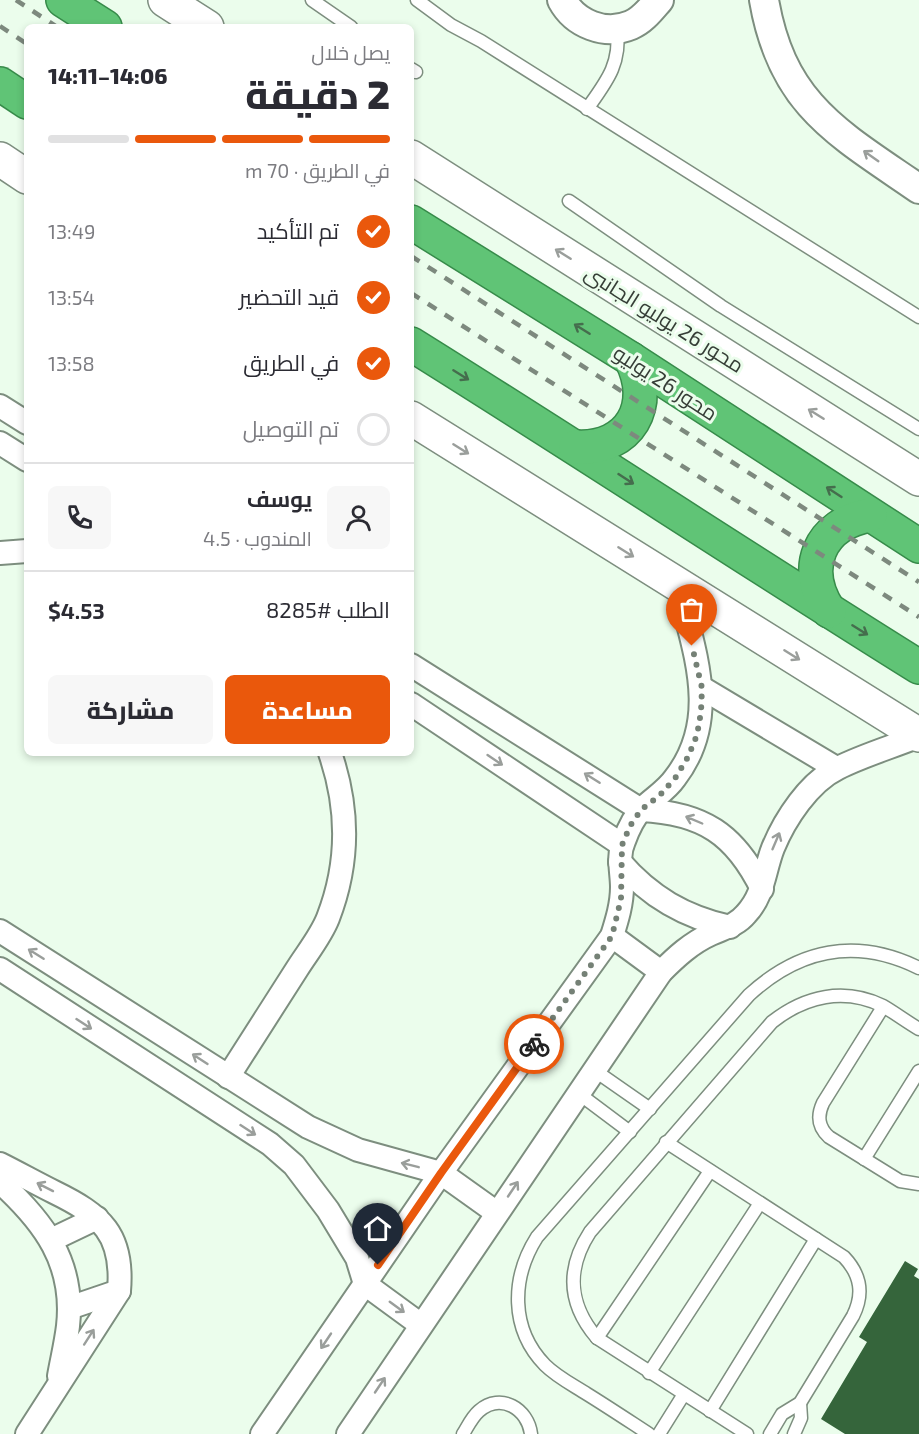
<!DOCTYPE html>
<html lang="ar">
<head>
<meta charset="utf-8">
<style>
	:root { --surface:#fff; --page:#f7f7f7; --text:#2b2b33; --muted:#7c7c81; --line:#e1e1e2; --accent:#ea580c }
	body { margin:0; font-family:"Exo 2",Cairo,sans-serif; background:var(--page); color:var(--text); direction:rtl; height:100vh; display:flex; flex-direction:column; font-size:22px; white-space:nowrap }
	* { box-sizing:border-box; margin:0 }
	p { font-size:20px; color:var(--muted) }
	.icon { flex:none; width:33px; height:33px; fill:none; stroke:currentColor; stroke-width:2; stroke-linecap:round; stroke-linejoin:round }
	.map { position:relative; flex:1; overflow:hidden; direction:ltr }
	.sheet { position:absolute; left:24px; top:24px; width:390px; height:732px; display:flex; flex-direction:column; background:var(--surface); border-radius:9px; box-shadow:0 3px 9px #0003; direction:rtl }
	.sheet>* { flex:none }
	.pin { position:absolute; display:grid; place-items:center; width:51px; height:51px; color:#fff; margin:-62px -26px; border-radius:50% 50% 50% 0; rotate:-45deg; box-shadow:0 0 6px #0007 }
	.pin .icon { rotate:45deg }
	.courier { position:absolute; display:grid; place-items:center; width:60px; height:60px; margin:-30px; border:4px solid #ea580c; border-radius:50%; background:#fff; color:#222; box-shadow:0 2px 8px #0007 }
	.summary em { font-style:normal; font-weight:800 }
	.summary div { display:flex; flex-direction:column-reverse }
	.summary { display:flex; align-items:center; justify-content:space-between; height:102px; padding:0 24px }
	h1 { font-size:39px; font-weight:800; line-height:45px }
	.bar { display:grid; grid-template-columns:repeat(4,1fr); gap:9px 6px; align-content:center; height:72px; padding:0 24px }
	.bar i { height:8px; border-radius:4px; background:var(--line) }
	.bar .current { background:var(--accent) }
	.bar p { grid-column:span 4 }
	.line { display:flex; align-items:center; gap:15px; padding:0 24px; border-top:2px solid var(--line) }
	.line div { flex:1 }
	.round { display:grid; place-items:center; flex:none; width:63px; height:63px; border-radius:9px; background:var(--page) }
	ol { padding:0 24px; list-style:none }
	li { display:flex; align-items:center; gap:18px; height:66px }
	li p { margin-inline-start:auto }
	li .icon { padding:6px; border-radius:50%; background:var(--accent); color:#fff; stroke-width:4 }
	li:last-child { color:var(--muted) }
	li i { width:33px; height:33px; border:3px solid var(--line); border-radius:50% }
	.primary-button { display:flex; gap:12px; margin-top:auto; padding:12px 24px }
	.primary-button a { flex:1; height:69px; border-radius:9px; background:var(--accent); color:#fff; font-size:24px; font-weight:800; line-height:69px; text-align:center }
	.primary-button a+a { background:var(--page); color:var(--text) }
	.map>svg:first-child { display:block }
	.building { fill:#35653b }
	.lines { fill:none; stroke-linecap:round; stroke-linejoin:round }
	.service-casing { stroke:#7d8e7f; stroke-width:15 }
	.minor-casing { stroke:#7d8e7f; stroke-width:26 }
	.tertiary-casing { stroke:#7d8e7f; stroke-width:32 }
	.secondary-casing { stroke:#7d8e7f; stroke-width:36 }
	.trunk-casing { stroke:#378b4a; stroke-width:36 }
	.service { stroke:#fff; stroke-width:12 }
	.minor { stroke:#fff; stroke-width:22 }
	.tertiary { stroke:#fff; stroke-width:28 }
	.secondary { stroke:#fff; stroke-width:33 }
	.trunk { stroke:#60c476; stroke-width:33 }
	.rail { stroke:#7d897e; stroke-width:4.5; stroke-dasharray:10 10; stroke-linecap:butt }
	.oneway { stroke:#9a9e9b }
	.oneway2 { stroke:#456d4d }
	.done { stroke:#758176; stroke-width:6; stroke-dasharray:0 10.8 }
	.route { stroke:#ea580c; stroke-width:8 }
	.labels { text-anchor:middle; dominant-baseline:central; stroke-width:6; stroke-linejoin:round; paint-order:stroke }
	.street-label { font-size:21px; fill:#363e37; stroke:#ebfdec }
</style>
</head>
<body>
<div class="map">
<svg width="919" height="1434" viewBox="0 0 919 1434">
	<rect width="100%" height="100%" fill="#ebfdec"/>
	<!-- building -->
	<polygon class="building" points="905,1261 918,1269 914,1276 919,1279 919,1434 845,1434 821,1419 867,1342 859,1337"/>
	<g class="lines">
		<defs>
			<g id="service">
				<polyline points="312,0 351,27"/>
				<polyline points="417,0 451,25 481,41 919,317"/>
				<polyline points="411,69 416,72"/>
				<path d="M587,109c20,-28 34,-45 30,-80"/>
				<polyline points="569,201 721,306 919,429"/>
				<path d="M883,1007l-60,96c-6,13 -5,24 6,34l71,44 19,3"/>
				<polyline points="594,1070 650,1109"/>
				<polyline points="578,1093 630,1132"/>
				<path d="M666,1142l178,115c17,18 20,37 9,59l-53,87 -18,11 -12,20"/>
				<polyline points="864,1159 919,1071"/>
				<polyline points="597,1338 710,1171"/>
				<polyline points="649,1373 760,1203"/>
				<polyline points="710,1411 816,1239"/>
				<path d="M463,1434c5,-8 9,-17 16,-23 22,-19 49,-2 52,23"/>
				<path d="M649,1434c-20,-13 -41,-27 -62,-40 -14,-9 -30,-17 -42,-29 -35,-36 -34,-87 -8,-128l212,-242c50,-46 107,-58 170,-27"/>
				<polyline points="659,1434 684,1394"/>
				<path d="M747,1434l-150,-96c-29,-34 -31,-69 -7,-106l182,-210c33,-26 72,-35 111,-16 12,7 24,16 36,23"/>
				<polyline points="794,1434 801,1418 800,1403"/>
			</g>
			<g id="minor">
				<polyline points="0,406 27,423"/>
				<polyline points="0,443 27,460"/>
				<polyline points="0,553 27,551"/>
				<path d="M411,665l230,145c62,3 94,24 121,79"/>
				<polyline points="702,688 836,768"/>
				<polyline points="411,704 622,845"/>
				<path d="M620,862c30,35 65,55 110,65"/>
				<polyline points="0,931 308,1127 358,1150 441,1173 497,1213"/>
				<polyline points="612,936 661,972"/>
				<polyline points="0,969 270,1144 294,1165 328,1210 357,1258 365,1284 421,1325"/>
				<path d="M228,1077c23,-36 46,-72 69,-108 10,-16 24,-33 31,-51 21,-54 21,-110 2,-165"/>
				<path d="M0,1164c18,9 36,19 54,28 47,23 70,42 65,99l-92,143"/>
				<path d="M0,1182c44,40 75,81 68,144 -2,17 -6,33 -9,50"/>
				<polyline points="51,1240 97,1218"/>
				<polyline points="69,1308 119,1291"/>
				<path d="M262,1434l179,-261 171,-237c5,-16 10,-32 10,-49 0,-15 -5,-31 2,-46 4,-11 9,-23 18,-32 11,-11 24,-18 33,-31 47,-61 18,-128 3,-194"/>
				<path d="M348,1434l313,-462c15,-15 30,-29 50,-38 13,-6 26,-9 35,-20 18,-19 18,-43 27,-66 12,-29 36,-66 65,-80 26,-13 54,-21 81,-32"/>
			</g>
			<g id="tertiary">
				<path d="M562,0c13,24 43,36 69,25 12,-5 20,-16 28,-25"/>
				<path d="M764,0c18,105 74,133 155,189"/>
			</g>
			<g id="secondary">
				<polyline points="165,0 207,27"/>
				<polyline points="411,157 919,479"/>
				<polyline points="0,159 27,177"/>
				<polyline points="411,418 919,735"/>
			</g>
			<g id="trunk">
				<polyline points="63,0 105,27"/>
				<polyline points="0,84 27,102"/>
				<polyline points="411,222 631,359 919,546"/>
				<path d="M411,344c170,106 338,217 508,323"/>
				<path d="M576,447c54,3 79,-42 55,-88"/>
				<path d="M829,611c-28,-43 -10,-87 41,-96"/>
			</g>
		</defs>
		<!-- service casing -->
		<use href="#service" class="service-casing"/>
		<!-- minor casing -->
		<use href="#minor" class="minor-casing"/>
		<!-- tertiary casing -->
		<use href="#tertiary" class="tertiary-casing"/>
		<!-- secondary casing -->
		<use href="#secondary" class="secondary-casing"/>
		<!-- trunk casing -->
		<use href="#trunk" class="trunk-casing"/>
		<!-- service -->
		<use href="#service" class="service"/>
		<!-- minor -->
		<use href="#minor" class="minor"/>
		<!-- tertiary -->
		<use href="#tertiary" class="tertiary"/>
		<!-- secondary -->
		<use href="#secondary" class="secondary"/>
		<!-- trunk -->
		<use href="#trunk" class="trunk"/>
		<!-- rail -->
		<g class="rail">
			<polyline points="16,0 57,27"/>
			<polyline points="0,26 27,44"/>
			<polyline points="411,256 919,582"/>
			<polyline points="411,293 919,617"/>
		</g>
	</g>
	<!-- one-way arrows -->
	<defs><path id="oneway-shaft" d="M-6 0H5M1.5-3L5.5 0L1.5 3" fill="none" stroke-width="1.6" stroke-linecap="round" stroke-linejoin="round" transform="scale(1.5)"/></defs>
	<g class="oneway">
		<use href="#oneway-shaft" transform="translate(871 156) rotate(-145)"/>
		<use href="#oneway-shaft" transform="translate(563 254) rotate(-148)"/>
		<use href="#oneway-shaft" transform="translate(816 414) rotate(-148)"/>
		<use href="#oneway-shaft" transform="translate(461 449) rotate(32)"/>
		<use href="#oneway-shaft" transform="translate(626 552) rotate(32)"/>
		<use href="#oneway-shaft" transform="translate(792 655) rotate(32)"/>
		<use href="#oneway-shaft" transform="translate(495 760) rotate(34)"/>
		<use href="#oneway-shaft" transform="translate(592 778) rotate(-148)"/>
		<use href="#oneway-shaft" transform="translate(694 820) rotate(-157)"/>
		<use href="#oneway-shaft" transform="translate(776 841) rotate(-67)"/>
		<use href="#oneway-shaft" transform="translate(36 954) rotate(-148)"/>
		<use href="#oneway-shaft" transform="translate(84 1024) rotate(33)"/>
		<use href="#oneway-shaft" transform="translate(200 1059) rotate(-147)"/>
		<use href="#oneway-shaft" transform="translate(248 1130) rotate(33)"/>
		<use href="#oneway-shaft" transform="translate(410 1165) rotate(-166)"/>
		<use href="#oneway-shaft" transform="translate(45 1187) rotate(-153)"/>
		<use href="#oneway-shaft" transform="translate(513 1189) rotate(-56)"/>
		<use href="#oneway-shaft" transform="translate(397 1307) rotate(36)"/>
		<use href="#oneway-shaft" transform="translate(89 1337) rotate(-57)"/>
		<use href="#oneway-shaft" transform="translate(326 1341) rotate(124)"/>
		<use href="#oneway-shaft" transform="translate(380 1385) rotate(-56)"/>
	</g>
	<g class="oneway2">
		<use href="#oneway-shaft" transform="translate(582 329) rotate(-148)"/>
		<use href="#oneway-shaft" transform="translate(461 375) rotate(32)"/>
		<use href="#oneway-shaft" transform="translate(626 479) rotate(33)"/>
		<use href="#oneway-shaft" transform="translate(834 492) rotate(-147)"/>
		<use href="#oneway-shaft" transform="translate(860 630) rotate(32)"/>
	</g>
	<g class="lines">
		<!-- done -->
		<polyline class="done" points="534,1044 612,936 621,899 622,845 630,826 641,810 660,795 676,777 688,757 697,735 701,712 702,688 692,646"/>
		<!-- route -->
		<polyline class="route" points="378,1265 441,1173 534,1044"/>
	</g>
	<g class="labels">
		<!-- street labels -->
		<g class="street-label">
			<text transform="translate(665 318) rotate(32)">محور 26 يوليو الجانبى</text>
			<text transform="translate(666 382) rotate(33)">محور 26 يوليو</text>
		</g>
	</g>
</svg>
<div class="pin" style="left:692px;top:646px;background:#ea580c"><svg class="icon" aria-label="bag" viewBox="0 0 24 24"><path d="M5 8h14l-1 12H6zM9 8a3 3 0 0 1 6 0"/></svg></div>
<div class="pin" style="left:378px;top:1265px;background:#1f2937"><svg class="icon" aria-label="home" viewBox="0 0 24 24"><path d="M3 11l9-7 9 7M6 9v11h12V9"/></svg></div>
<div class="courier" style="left:534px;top:1044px"><svg class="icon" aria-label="bike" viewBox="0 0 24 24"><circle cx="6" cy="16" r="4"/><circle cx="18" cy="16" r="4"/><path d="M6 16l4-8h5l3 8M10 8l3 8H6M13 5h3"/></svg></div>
<section class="sheet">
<div class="summary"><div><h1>2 دقيقة</h1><p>يصل خلال</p></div><em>14:06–14:11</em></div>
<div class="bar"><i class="current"></i><i class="current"></i><i class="current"></i><i></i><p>في الطريق · 70 m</p></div>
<ol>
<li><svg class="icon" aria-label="check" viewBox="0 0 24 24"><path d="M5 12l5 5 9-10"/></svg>تم التأكيد<p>13:49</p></li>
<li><svg class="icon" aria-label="check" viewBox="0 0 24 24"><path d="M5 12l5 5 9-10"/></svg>قيد التحضير<p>13:54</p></li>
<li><svg class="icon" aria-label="check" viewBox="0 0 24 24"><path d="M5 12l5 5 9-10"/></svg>في الطريق<p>13:58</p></li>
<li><i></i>تم التوصيل</li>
</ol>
<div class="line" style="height:108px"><a class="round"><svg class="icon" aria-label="person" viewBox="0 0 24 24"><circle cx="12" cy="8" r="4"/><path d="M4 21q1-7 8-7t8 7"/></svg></a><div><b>يوسف</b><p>المندوب · 4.5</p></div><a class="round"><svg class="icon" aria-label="phone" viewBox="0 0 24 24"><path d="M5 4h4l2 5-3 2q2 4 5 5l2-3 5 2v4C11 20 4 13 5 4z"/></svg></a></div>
<div class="line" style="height:78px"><div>الطلب #8285</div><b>$4.53</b></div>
<div class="primary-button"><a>مساعدة</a><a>مشاركة</a></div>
</section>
</div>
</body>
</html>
